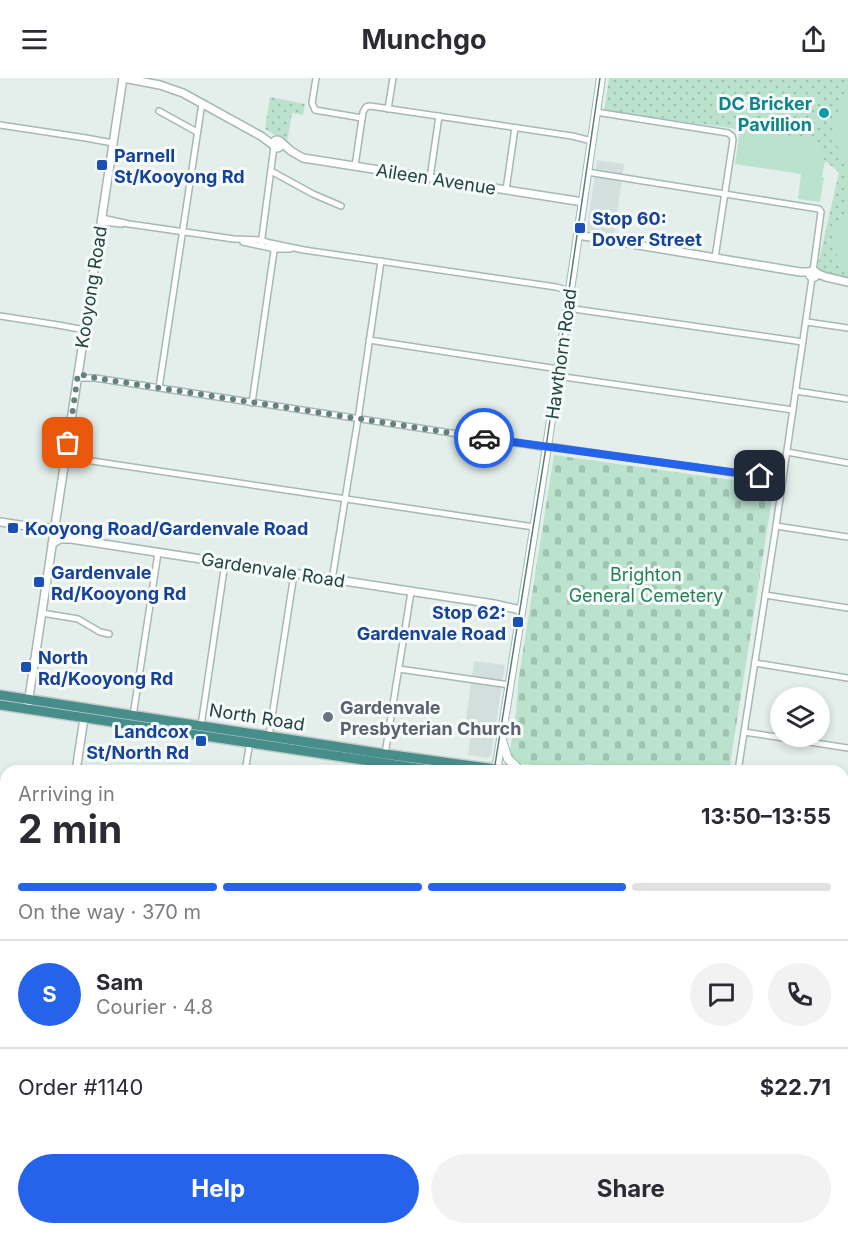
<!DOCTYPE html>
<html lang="en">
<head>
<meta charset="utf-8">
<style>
	:root { --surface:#fff; --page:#f2f2f3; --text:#2b2b33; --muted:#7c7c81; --line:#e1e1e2; --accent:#2563eb }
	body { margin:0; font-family:Inter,sans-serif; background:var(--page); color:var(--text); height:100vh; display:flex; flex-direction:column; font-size:22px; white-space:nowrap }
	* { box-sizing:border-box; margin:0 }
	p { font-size:20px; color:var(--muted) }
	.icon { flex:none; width:33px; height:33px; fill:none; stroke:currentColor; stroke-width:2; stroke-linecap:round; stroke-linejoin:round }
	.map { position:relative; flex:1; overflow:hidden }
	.sheet { position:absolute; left:0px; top:687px; width:849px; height:470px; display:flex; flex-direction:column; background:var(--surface); border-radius:18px 18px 0 0; box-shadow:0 3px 9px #0003 }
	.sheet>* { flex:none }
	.tools { position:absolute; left:770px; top:609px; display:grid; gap:12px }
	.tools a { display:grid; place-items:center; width:60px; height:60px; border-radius:50%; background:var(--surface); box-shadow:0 3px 9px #0003; font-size:30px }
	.pin { position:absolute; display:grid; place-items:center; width:51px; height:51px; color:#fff; margin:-26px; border-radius:12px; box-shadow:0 3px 9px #0006 }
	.courier { position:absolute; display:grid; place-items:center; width:60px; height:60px; margin:-30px; border:4px solid #2563eb; border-radius:50%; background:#fff; color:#222; box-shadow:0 2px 8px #0007 }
	.summary em { font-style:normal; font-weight:700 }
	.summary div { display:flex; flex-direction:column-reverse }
	.summary { display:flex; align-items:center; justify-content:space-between; height:102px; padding:0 18px }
	h1 { font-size:39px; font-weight:700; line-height:45px }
	.bar { display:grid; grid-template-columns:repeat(4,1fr); gap:9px 6px; align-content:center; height:72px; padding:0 18px }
	.bar i { height:8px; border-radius:4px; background:var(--line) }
	.bar .selected { background:var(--accent) }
	.bar p { grid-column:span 4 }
	.line { display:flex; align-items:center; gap:15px; padding:0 18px; border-top:2px solid var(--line) }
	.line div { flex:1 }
	.round { display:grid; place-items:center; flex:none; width:63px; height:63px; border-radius:32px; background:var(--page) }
	.cta { display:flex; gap:12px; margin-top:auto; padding:12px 18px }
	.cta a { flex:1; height:69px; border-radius:36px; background:var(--accent); color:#fff; font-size:24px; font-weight:700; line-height:69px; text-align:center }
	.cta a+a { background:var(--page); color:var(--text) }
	header { display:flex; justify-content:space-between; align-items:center; height:78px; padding:0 18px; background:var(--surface); font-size:27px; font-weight:700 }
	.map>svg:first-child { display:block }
	.built { fill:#d2e0dd }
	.cemetery { fill:url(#cemetery-stones) }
	.park { fill:url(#park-dots) }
	.pitch { fill:#bbe2cd }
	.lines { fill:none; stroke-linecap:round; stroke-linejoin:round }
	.stream { stroke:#87bdd9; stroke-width:1.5 }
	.minor-casing { stroke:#a6b8b5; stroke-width:8 }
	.tertiary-casing { stroke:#a6b8b5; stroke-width:10 }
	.secondary-casing { stroke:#a1bcb9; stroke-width:10 }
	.trunk-casing { stroke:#c1cbca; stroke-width:12 }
	.minor { stroke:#fff; stroke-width:5 }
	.tertiary { stroke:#fff; stroke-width:7 }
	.secondary { stroke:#fff; stroke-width:8 }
	.trunk { stroke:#478e8b; stroke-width:9 }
	.tram { stroke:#5c7f7c; stroke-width:1.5 }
	.done { stroke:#65807d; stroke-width:6; stroke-dasharray:0 10.8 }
	.route { stroke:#2563eb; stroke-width:8 }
	.culture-dot { fill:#0f9aa8; stroke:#f6fbf9; stroke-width:2 }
	.transit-dot { fill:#1a4fb4; stroke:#f6fbf9; stroke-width:2 }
	.worship-dot { fill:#6b7280; stroke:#f6fbf9; stroke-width:2 }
	.labels { text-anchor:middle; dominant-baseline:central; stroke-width:6; stroke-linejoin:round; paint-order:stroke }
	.culture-label { font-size:18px; font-weight:bold; fill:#0d838f; stroke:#f6fbf9; text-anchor:end }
	.transit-label { font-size:18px; font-weight:bold; fill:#164399; stroke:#f6fbf9; text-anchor:start }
	.street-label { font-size:18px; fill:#214441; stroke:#f6fbf9 }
	.park-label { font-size:18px; fill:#277f59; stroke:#f6fbf9 }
	.worship-label { font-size:18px; font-weight:bold; fill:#5b616d; stroke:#f6fbf9; text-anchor:start }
</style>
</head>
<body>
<header><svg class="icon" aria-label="menu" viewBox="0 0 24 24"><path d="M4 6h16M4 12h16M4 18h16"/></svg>Munchgo<svg class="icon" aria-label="share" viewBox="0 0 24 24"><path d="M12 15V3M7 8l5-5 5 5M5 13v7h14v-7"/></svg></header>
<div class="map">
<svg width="848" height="1156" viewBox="0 0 848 1156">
	<defs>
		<pattern id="cemetery-stones" width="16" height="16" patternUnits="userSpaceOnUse" patternTransform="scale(1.5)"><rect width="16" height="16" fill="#bbe2cd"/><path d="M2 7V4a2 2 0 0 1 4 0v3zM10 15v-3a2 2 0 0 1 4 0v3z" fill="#a0c3b1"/></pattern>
		<pattern id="park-dots" width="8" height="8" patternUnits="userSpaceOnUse" patternTransform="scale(1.5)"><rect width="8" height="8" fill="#bbe2cd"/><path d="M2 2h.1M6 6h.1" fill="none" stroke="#a0c3b1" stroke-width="1.8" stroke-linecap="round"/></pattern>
	</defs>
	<rect width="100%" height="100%" fill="#e4efec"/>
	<!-- built -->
	<g class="built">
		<polygon points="597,82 624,86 614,157 589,153 587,151"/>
		<polygon points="474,583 505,587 491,677 487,680 468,677 473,644 466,642"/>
	</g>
	<!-- cemetery -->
	<path class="cemetery" d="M554,377l220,31 -45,285h-128c-6,-8 -18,-9 -24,0h-3l-57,-8 -5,-6 -2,-7 6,-38 2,-29z"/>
	<!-- park -->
	<g class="park">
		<polygon points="609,0 848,0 848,202 822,195 817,191 839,94 825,83 812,61 604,33"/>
		<polygon points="270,19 305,26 303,37 292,35 287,64 265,51"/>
		<polygon points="0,1015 6,1015 6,1150 109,1151 108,1156 0,1156"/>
	</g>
	<!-- pitch -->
	<g class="pitch">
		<path d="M848,11v80c-18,-25 -15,-54 0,-80z"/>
		<polygon points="740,51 812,61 825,83 822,99 824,99 820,124 798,121 801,96 735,86"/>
		<polygon points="848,131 848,190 839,184 834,167 834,147"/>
	</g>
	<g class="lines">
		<!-- stream -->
		<g class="stream">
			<polyline points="0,771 6,777"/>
			<polyline points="309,1150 311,1156"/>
		</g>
		<defs>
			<g id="minor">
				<polyline points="316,0 312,25 315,32 362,40"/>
				<polyline points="388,31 393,0"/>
				<polyline points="159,33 197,54"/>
				<polyline points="596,34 728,55 732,58 733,62 715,180"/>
				<polyline points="0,47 86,60 113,65"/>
				<polyline points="355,88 363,34 366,29 370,28 572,58 592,63"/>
				<polyline points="271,93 313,116 341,128"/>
				<polyline points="587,94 819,131 821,134 813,193"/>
				<polyline points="430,100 439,38"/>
				<polyline points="506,112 515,50"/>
				<polyline points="102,140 129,146 234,161 261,162 270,165 304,172 556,209 570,213"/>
				<polyline points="101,144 122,146"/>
				<polyline points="243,164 275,171 290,171"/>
				<polyline points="261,167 274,68"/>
				<polyline points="567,230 803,264"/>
				<polyline points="0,238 58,247 85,252"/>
				<polyline points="807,244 848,250"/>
				<polyline points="369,262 558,291"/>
				<polyline points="557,298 793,332"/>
				<polyline points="78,300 95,300 542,369 554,369 783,402"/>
				<polyline points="159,310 202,25"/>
				<polyline points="796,313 848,321"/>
				<polyline points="252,325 275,166"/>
				<polyline points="787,374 848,385"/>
				<polyline points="65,379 534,449"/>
				<polyline points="776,448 848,459"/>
				<polyline points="332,502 358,341 381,183"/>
				<polyline points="765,517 848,530"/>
				<polyline points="42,535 78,541 100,554 109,556"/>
				<polyline points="755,585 848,600"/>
				<polyline points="399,591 510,607"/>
				<polyline points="133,638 158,475"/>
				<polyline points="201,648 225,485"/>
				<polyline points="744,654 848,670"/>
				<polyline points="269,658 294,496"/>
				<polyline points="385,676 411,514"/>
				<polyline points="245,693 250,664"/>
				<polyline points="738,693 776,448 812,200"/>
				<polyline points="0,712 6,713"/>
				<polyline points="845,887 848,862"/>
				<polyline points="843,961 848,962"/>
				<polyline points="0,1009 6,1010"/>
				<polyline points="843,1086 848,1087"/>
				<polyline points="546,1150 584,1156"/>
				<polyline points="782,1150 819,1156"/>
				<polyline points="177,1156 178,1150"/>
				<polyline points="268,1156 269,1150"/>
				<polyline points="320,1156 321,1150"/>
				<polyline points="722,1156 723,1150"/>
			</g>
			<g id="tertiary">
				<polyline points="123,0 160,7 183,15 261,58 273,67"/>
				<circle cx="277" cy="66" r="4"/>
				<polyline points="281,64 291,73 303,80 583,124"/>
				<polyline points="578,157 800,194 811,194"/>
				<circle cx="813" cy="196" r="3.5"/>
				<polyline points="816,195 826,199 848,204"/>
				<polyline points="0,444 33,449 55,450"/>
				<polyline points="52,466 60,461 71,461 494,526 521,532"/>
				<polyline points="28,626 123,0"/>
				<polyline points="76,693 84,640"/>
				<polyline points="0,934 6,929"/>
			</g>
			<g id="secondary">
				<polyline points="502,662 508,681 521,693"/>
				<polyline points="496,693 547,369 601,0"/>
				<polyline points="425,1156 426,1150"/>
			</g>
			<g id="trunk">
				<polyline points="0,617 385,676 509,693"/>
				<polyline points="0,627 436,693"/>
				<polyline points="843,744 848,745"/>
				<polyline points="843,755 848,756"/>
			</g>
		</defs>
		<!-- minor casing -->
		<use href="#minor" class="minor-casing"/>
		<!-- tertiary casing -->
		<use href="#tertiary" class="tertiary-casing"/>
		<!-- secondary casing -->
		<use href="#secondary" class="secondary-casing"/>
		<!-- trunk casing -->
		<use href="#trunk" class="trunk-casing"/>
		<!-- minor -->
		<use href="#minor" class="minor"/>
		<!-- tertiary -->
		<use href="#tertiary" class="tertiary"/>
		<!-- secondary -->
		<use href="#secondary" class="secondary"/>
		<!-- trunk -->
		<use href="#trunk" class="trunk"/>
		<!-- tram -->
		<g class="tram">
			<polyline points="494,693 546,369 600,0"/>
			<polyline points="424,1156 425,1150"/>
		</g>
	</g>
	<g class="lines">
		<!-- done -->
		<polyline class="done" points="68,365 78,296 95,300 484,360"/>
		<!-- route -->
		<polyline class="route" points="484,360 760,398"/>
	</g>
	<!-- markers -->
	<circle class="culture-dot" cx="824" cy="35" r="6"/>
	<g class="transit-dot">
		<rect x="96" y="81" width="12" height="12" rx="3"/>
		<rect x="574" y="144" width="12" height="12" rx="3"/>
		<rect x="7" y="444" width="12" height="12" rx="3"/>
		<rect x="33" y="498" width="12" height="12" rx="3"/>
		<rect x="512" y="538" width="12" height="12" rx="3"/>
		<rect x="20" y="583" width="12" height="12" rx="3"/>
		<rect x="195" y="657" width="12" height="12" rx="3"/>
	</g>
	<circle class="worship-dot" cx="328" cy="639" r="6"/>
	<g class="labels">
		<!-- culture labels -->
		<g class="culture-label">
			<text x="812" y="25">DC Bricker<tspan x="812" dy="21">Pavillion</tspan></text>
		</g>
		<!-- transit labels -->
		<g class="transit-label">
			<text x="114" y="77">Parnell<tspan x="114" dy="21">St/Kooyong Rd</tspan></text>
			<text x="592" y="140">Stop 60:<tspan x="592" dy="21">Dover Street</tspan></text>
			<text x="25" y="450">Kooyong Road/Gardenvale Road</text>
			<text x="51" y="494">Gardenvale<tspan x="51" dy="21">Rd/Kooyong Rd</tspan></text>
			<text x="506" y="534" text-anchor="end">Stop 62:<tspan x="506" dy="21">Gardenvale Road</tspan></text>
			<text x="38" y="579">North<tspan x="38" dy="21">Rd/Kooyong Rd</tspan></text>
			<text x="189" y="653" text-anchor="end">Landcox<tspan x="189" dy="21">St/North Rd</tspan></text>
		</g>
		<!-- street labels -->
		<g class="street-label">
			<text transform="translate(436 101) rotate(9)">Aileen Avenue</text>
			<text transform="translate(91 209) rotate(-81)">Kooyong Road</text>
			<text transform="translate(561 276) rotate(-82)">Hawthorn Road</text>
			<text transform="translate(273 492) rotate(9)">Gardenvale Road</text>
			<text transform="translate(257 639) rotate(9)">North Road</text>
		</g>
		<!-- park labels -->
		<g class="park-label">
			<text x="646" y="496">Brighton<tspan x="646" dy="21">General Cemetery</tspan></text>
		</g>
		<!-- worship labels -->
		<g class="worship-label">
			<text x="340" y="629">Gardenvale<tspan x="340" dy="21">Presbyterian Church</tspan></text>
		</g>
	</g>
</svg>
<div class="tools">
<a><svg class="icon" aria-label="layers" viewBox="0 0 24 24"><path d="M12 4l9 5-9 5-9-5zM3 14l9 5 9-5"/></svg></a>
</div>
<div class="pin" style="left:68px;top:365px;background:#ea580c"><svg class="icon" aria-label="bag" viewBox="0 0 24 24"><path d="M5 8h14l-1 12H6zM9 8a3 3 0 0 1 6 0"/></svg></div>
<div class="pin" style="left:760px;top:398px;background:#1f2937"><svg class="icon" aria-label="home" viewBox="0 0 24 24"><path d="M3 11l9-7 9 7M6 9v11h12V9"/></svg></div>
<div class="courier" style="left:484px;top:360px"><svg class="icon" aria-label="car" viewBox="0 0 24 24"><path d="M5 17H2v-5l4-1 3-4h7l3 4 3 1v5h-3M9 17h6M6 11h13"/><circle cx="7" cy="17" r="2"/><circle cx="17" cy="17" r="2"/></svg></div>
<section class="sheet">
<div class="summary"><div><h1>2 min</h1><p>Arriving in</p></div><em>13:50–13:55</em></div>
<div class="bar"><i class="selected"></i><i class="selected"></i><i class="selected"></i><i></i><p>On the way · 370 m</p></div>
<div class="line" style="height:108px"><b class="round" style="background:var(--accent);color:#fff">S</b><div><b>Sam</b><p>Courier · 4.8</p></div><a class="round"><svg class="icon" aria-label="chat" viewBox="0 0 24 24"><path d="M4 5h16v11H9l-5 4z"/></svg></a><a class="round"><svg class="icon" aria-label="phone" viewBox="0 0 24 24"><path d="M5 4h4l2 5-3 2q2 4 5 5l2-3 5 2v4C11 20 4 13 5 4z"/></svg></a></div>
<div class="line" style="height:78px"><div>Order #1140</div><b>$22.71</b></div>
<div class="cta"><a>Help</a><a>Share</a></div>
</section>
</div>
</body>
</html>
